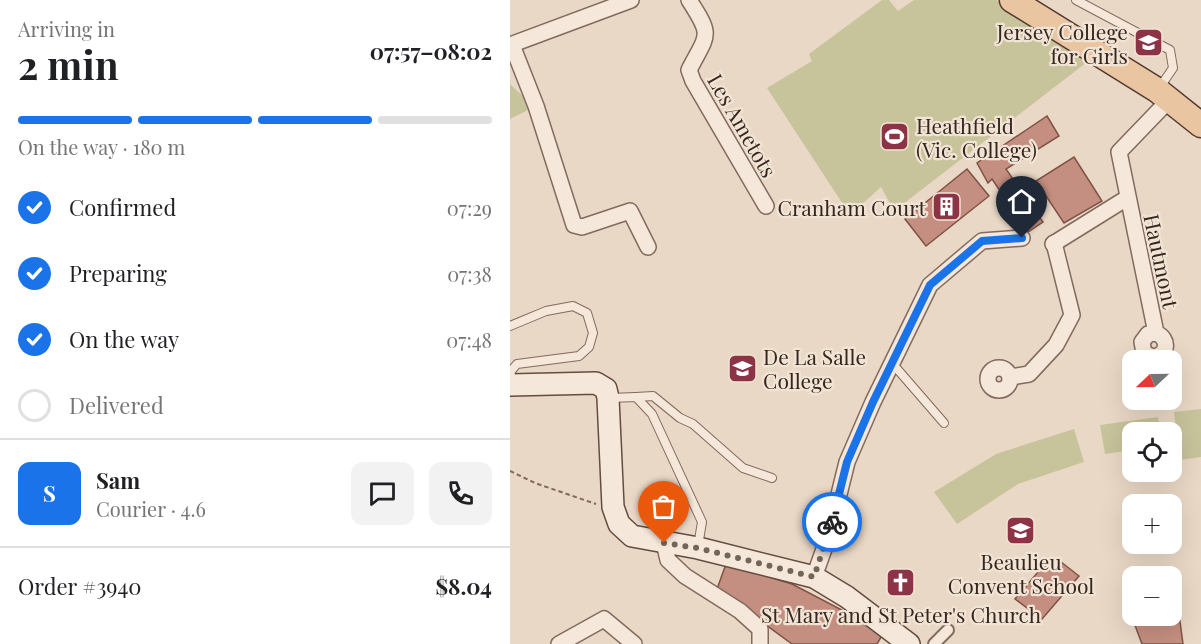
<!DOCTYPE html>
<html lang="en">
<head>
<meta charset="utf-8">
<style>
	:root { --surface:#fff; --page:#f2f2f2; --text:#202124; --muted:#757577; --line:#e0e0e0; --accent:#1a73e8 }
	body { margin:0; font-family:"Playfair Display",serif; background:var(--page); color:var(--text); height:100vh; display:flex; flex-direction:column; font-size:22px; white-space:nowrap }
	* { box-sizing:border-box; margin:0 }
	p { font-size:20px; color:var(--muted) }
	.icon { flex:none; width:33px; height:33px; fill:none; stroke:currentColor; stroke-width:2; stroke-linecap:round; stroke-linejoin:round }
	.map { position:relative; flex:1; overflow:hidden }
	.panel { display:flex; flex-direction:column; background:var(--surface); width:510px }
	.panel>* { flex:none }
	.needle { width:39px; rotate:248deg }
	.controls { position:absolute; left:612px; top:350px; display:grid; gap:12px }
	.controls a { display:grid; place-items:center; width:60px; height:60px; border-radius:12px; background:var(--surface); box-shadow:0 6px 24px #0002; font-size:30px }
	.pin { position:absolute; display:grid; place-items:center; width:51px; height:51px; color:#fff; margin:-62px -26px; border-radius:50% 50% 50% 0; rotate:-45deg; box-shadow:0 0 6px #0007 }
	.pin .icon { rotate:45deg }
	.courier { position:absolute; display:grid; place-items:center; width:60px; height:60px; margin:-30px; border:4px solid #1a73e8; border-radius:50%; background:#fff; color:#222; box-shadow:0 2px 8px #0007 }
	.summary em { font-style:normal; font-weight:700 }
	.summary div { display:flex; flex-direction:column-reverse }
	.summary { display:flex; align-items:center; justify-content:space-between; height:102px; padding:0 18px }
	h1 { font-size:39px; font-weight:700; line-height:45px }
	.bar { display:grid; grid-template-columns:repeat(4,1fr); gap:9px 6px; align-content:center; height:72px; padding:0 18px }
	.bar i { height:8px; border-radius:4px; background:var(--line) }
	.bar .current { background:var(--accent) }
	.bar p { grid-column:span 4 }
	.line { display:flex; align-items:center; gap:15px; padding:0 18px; border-top:2px solid var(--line) }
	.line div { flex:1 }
	.round { display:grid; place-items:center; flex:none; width:63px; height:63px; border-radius:12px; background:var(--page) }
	ol { padding:0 18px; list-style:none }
	li { display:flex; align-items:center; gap:18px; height:66px }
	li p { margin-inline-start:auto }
	li .icon { padding:6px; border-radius:50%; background:var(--accent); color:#fff; stroke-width:4 }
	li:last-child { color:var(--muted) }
	li i { width:33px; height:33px; border:3px solid var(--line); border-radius:50% }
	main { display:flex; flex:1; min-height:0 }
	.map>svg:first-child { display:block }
	.green { fill:#c7c39b }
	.building { fill:#c48f80; stroke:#805246; stroke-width:1.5 }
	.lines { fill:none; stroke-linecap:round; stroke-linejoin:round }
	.service-casing { stroke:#836a5e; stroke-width:10 }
	.pedestrian-casing { stroke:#836a5e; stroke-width:14 }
	.minor-casing { stroke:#836a5e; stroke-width:18 }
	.secondary-casing { stroke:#654c41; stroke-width:24 }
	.primary-casing { stroke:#523a31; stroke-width:27 }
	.path { stroke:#836a5e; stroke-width:2; stroke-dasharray:4.5 3; stroke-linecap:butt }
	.service { stroke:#f5e7d9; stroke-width:8 }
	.pedestrian { stroke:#f5e7d9; stroke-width:10 }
	.minor { stroke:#f5e7d9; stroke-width:15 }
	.secondary { stroke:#f5e7d9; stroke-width:21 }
	.primary { stroke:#e9c5a2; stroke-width:24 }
	.done { stroke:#74645a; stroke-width:6; stroke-dasharray:0 10.8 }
	.route { stroke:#1a73e8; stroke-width:8 }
	.labels { text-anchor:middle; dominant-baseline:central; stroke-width:4.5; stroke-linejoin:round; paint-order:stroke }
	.poi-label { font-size:21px; fill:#352620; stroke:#f2e4d5; text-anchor:end }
	.street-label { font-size:21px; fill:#352620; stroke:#f2e4d5 }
</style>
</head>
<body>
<main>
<section class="panel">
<div class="summary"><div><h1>2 min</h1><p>Arriving in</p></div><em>07:57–08:02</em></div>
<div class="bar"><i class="current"></i><i class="current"></i><i class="current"></i><i></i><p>On the way · 180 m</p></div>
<ol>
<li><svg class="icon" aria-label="check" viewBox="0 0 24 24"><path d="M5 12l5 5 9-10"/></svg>Confirmed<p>07:29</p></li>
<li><svg class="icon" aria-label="check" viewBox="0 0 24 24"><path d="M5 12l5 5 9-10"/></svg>Preparing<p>07:38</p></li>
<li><svg class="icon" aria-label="check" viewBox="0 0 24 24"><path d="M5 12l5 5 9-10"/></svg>On the way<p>07:48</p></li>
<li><i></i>Delivered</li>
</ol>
<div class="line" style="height:108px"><b class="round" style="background:var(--accent);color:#fff">S</b><div><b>Sam</b><p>Courier · 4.6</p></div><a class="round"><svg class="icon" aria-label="chat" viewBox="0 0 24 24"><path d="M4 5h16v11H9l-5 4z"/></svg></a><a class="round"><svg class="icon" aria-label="phone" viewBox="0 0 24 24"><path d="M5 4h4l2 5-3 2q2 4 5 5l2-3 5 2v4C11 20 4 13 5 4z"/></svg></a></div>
<div class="line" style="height:78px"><div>Order #3940</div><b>$8.04</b></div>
</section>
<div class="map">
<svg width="691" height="644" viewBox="0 0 691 644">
	<rect width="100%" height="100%" fill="#ead8c6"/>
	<!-- green -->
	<g class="green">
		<polygon points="372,0 379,0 388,11 404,0 486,0 581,59 384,211 371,187 340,215 257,88 302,61 299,54"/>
		<polygon points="0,84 24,107 0,119"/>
		<polygon points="691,409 691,457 670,460 664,412"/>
		<polygon points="648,417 651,432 622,432 622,450 595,454 590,425"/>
		<polygon points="564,429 574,462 508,484 447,524 424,492 486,454"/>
	</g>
	<!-- building -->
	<g class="building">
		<polygon points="537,116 549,136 496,169 533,222 518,232 482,179 478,183 467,163"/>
		<polygon points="564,157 592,201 554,223 526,181"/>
		<polygon points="457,169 479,196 416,246 395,219"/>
		<polygon points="546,558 569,576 532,619 505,599 534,565 538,567"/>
		<polygon points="216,564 282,584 374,632 367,644 282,644 207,589"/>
		<polygon points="662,604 669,614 673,644 632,644 620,612 622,610 622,615 662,615"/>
	</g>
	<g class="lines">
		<defs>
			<g id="service">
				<polyline points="566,0 660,50 663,68 650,87"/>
				<polyline points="0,326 36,311 63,306 77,313 83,333 79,347 69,356 7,364 1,371 0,380"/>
				<polyline points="382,363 434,423"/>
				<polyline points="126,397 143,396 170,418 183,424 233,468 262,478"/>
				<polyline points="100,398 126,397 142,414 192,522 188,546"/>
			</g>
			<polyline id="pedestrian" points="424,644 438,630"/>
			<g id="minor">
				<path d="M179,0c24,37 19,33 0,70l4,11 73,125"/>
				<polyline points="0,45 121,0"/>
				<polyline points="2,45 26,106 64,225 72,227 120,211 138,247"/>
				<polyline points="543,244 617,198"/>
				<path d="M646,333l-8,1 -6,8 2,11 9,4c15,-2 17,-18 3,-24l-37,-181 51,-53"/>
				<circle cx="489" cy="379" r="11"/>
				<polyline points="500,377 519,374 546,345 562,315 544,243"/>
				<polyline points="154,543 158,560 175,576 230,611 250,629 250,644"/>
				<polyline points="304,577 319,535 337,462 363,402 420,285 472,241 512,238"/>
				<polyline points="49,644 94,619 124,644"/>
			</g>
			<polyline id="secondary" points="0,385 86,383 96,389 98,398 103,507 109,524 122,536 188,548 304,577 337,597 399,644"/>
			<polyline id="primary" points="502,0 647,90 691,125"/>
		</defs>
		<!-- service casing -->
		<use href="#service" class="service-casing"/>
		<!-- pedestrian casing -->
		<use href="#pedestrian" class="pedestrian-casing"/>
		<!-- minor casing -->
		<use href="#minor" class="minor-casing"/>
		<!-- secondary casing -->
		<use href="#secondary" class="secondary-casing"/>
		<!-- primary casing -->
		<use href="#primary" class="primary-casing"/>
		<!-- path -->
		<polyline class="path" points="0,471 25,483 86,504"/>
		<!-- service -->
		<use href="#service" class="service"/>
		<!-- pedestrian -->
		<use href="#pedestrian" class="pedestrian"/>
		<!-- minor -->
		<use href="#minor" class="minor"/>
		<!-- secondary -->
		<use href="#secondary" class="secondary"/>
		<!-- primary -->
		<use href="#primary" class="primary"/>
	</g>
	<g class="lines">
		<!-- done -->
		<polyline class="done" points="154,543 188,548 304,577 322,522"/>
		<!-- route -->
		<polyline class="route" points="322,522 337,462 363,402 420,285 472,241 512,238"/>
	</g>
	<!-- icons -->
	<defs>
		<symbol id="school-square" viewBox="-11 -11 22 22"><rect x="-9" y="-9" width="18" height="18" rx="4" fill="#8c3446" stroke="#f2e4d5"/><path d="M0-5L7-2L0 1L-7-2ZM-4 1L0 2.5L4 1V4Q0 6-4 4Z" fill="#fff"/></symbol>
		<symbol id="stadium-square" viewBox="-11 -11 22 22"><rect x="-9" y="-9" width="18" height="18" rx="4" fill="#8c3446" stroke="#f2e4d5"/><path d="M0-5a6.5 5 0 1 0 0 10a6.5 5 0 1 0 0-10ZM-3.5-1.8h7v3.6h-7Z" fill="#fff"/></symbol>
		<symbol id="building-square" viewBox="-11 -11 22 22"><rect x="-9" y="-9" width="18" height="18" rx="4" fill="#8c3446" stroke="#f2e4d5"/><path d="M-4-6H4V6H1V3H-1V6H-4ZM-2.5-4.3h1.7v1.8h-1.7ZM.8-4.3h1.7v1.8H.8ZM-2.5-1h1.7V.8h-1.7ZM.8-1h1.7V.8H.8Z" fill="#fff"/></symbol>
		<symbol id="church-square" viewBox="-11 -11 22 22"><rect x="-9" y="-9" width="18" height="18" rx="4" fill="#8c3446" stroke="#f2e4d5"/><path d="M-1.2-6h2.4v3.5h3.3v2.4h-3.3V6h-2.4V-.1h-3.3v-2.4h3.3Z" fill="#fff"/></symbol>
	</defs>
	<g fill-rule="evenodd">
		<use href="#school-square" x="622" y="26" width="33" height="33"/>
		<use href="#stadium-square" x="368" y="120" width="33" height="33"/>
		<use href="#building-square" x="420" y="190" width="33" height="33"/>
		<use href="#school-square" x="216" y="352" width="33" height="33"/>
		<use href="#school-square" x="494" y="514" width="33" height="33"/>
		<use href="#church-square" x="374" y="566" width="33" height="33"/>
	</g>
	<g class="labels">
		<!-- poi labels -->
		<g class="poi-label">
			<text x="618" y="31">Jersey College<tspan x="618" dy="24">for Girls</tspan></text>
			<text x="406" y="125" text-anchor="start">Heathfield<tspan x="406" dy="24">(Vic. College)</tspan></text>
			<text x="416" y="207">Cranham Court</text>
			<text x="253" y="356" text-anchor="start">De La Salle<tspan x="253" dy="24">College</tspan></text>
			<text x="511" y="561" text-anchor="middle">Beaulieu<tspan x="511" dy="24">Convent School</tspan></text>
			<text x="391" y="614" text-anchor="middle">St Mary and St Peter's Church</text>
		</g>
		<!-- street labels -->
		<g class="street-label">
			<text transform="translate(233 125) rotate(60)">Les Ametots</text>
			<text transform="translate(652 261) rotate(78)">Hautmont</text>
		</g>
	</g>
</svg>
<div class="controls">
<a><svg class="needle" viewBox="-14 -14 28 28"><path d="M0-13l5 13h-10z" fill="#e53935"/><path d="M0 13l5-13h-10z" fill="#757577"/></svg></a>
<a><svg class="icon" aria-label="locate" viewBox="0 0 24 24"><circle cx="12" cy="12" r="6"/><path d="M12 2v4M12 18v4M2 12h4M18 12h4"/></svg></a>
<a>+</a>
<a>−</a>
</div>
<div class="pin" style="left:154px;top:543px;background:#ea580c"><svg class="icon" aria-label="bag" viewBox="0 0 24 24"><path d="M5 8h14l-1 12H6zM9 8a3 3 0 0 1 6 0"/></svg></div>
<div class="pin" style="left:512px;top:238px;background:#1f2937"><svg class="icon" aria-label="home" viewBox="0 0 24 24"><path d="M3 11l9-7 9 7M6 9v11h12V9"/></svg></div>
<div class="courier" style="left:322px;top:522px"><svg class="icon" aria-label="bike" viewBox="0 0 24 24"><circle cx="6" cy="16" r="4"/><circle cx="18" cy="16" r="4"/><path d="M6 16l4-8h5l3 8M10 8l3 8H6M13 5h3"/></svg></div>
</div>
</main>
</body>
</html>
